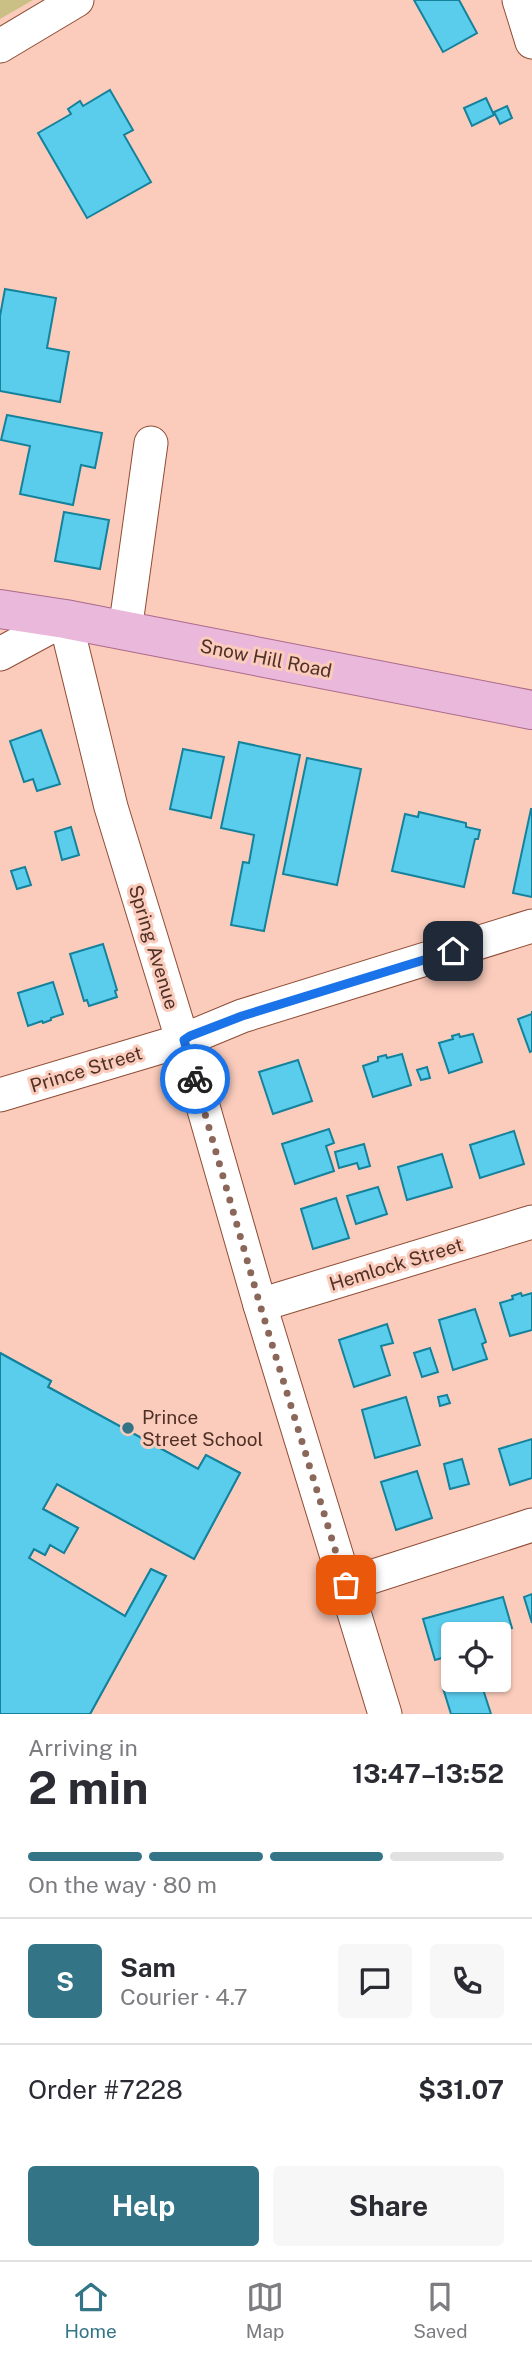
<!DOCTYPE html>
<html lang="en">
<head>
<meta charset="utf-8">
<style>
	:root { --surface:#fff; --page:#f7f7f7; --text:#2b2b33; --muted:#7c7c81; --line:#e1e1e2; --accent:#337587 }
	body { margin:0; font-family:"Public Sans",sans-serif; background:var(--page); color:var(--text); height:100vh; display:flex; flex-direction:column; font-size:26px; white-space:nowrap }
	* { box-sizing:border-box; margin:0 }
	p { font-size:23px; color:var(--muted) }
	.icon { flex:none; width:38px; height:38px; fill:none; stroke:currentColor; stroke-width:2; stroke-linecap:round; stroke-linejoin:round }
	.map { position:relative; height:1714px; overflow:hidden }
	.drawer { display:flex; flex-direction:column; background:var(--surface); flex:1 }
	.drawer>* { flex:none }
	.controls { position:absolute; left:441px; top:1622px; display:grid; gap:14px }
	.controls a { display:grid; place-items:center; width:70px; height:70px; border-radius:7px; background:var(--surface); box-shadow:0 2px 5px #0004; font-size:35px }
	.pin { position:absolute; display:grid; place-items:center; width:60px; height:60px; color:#fff; margin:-30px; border-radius:14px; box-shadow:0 4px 10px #0006 }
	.courier { position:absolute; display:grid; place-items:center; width:70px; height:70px; margin:-35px; border:5px solid #1a73e8; border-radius:50%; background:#fff; color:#222; box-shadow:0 2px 9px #0007 }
	.head em { font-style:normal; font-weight:700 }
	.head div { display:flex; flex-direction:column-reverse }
	.head { display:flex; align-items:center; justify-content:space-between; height:119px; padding:0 28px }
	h1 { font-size:46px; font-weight:700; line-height:52px }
	.bar { display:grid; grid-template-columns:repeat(4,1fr); gap:10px 7px; align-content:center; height:84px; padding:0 28px }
	.bar i { height:9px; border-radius:5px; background:var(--line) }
	.bar .on { background:var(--accent) }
	.bar p { grid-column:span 4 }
	.line { display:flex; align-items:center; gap:18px; padding:0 28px; border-top:2px solid var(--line) }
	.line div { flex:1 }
	.round { display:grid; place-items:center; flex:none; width:74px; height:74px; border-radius:7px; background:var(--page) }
	.primary-button { display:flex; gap:14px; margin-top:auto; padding:14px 28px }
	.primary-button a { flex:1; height:80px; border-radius:7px; background:var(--accent); color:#fff; font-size:28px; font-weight:700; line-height:80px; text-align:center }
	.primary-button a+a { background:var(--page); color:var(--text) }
	.dock { display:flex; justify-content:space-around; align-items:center; height:98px; border-top:2px solid var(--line); background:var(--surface); font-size:19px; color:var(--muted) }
	.dock a { display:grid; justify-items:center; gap:4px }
	.dock .on { color:var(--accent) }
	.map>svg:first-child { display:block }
	.green { fill:#cac085 }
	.building { fill:#5accec; stroke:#15829c; stroke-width:2 }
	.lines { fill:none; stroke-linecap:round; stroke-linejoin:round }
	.minor-casing { stroke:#8f4c35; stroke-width:35 }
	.major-casing { stroke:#ab6a8b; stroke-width:40 }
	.minor { stroke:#fff; stroke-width:33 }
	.major { stroke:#eab8da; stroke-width:38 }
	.done { stroke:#8b675a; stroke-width:7; stroke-dasharray:0 12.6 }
	.route { stroke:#1a73e8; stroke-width:9 }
	.poi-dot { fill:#337587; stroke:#fbccbc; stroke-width:2.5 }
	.labels { text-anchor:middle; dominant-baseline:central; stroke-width:6; stroke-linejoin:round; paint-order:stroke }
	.street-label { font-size:19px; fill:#4f3026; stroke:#fbccbc }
	.poi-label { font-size:19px; fill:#4f3026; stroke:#fbccbc; text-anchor:start }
</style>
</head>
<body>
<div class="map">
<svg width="532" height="1714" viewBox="0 0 532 1714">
	<rect width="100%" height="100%" fill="#fbccbc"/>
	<!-- green -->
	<polygon class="green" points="0,0 33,0 0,19"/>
	<!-- building -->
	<g class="building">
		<polygon points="414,0 459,0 477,33 443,52"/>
		<polygon points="110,90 133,130 124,135 151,182 87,218 38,133 71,114 68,109 80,101 83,106"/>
		<polygon points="486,98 494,115 472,126 464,108"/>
		<polygon points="507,106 512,118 500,124 494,112"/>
		<polygon points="5,289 56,298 47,348 69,352 60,402 0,391 0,316"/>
		<polygon points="7,415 102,433 95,468 81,465 73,505 20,494 30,446 1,440"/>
		<polygon points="64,512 109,520 100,569 55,561"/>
		<polygon points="41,730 60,784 37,791 33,779 24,782 10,741"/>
		<polygon points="239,742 300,755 264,931 231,925 243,862 249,863 254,835 221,828"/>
		<polygon points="183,749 224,757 211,818 170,809"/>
		<polygon points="307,758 361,769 337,885 283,874"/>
		<polygon points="531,809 532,809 532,897 513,893"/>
		<polygon points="419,812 466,823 466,827 480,830 478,839 475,839 464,887 392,871 405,814 418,817"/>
		<polygon points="71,827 79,855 62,860 55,832"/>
		<polygon points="25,867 31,885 17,889 11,871"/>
		<polygon points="103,944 117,990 115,991 117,997 89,1006 87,1000 84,1001 70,954"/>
		<polygon points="53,982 63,1014 51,1018 51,1020 43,1023 42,1021 28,1026 18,993"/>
		<polygon points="532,1011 532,1051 530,1052 518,1019 532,1014"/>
		<polygon points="459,1034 460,1037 473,1034 482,1062 449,1073 439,1043 453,1039 452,1036"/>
		<polygon points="402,1054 411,1085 373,1097 363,1066 378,1061 378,1057 386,1055 387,1058"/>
		<polygon points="298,1060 312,1101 273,1114 259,1072"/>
		<polygon points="427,1067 430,1078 421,1080 417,1070"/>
		<polygon points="329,1129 334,1143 326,1146 334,1171 295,1184 282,1144"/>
		<polygon points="514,1131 524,1164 480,1178 470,1145"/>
		<polygon points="364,1144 370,1166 359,1169 357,1163 339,1168 335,1152"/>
		<polygon points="442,1154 452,1187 407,1200 398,1167"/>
		<polygon points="378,1187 387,1214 356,1224 347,1196"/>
		<polygon points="336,1198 349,1238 313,1249 301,1209"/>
		<polygon points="521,1293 522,1296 532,1293 532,1330 510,1336 500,1303 513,1299 512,1296"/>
		<polygon points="475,1309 486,1342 482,1344 487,1359 453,1370 439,1320"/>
		<polygon points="387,1324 393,1343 381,1346 390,1375 354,1387 339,1340"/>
		<polygon points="430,1348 438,1372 422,1377 414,1353"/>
		<polygon points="0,1353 51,1381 48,1387 198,1469 206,1455 240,1473 194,1559 57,1484 43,1509 78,1528 64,1553 50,1545 45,1555 34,1549 29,1558 125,1616 151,1569 166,1576 90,1714 0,1714 0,1651 83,1696 121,1625 23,1568 10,1593 0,1587"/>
		<polygon points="0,1353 51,1381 48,1387 198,1469 206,1455 240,1473 194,1559 57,1484 43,1509 78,1528 64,1553 50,1545 45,1555 34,1549 29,1558 125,1616 151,1569 166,1576 90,1714 0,1714"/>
		<polygon points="447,1395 450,1403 440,1406 438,1397"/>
		<polygon points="406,1397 420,1445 375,1458 362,1410"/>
		<polygon points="532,1439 532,1478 510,1485 499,1449"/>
		<polygon points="462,1459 469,1484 450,1489 444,1464"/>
		<polygon points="417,1471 432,1518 396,1530 381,1482"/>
		<polygon points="532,1594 532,1623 524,1597"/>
		<polygon points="503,1597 512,1628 491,1634 478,1634 477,1632 469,1634 453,1634 453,1655 435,1660 423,1619"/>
		<polygon points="459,1680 480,1680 491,1714 451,1714 442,1685"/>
	</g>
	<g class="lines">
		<defs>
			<g id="minor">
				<polyline points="519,0 532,42"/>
				<polyline points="0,46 77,0"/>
				<polyline points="125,631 151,443"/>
				<polyline points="0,654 65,619 111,807 182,1039 184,1040 260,1305 385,1714"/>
				<polyline points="0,1095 184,1040 242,1016 532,926"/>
				<polyline points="260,1305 532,1222"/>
				<polyline points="346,1585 532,1525"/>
			</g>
			<polyline id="major" points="0,609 65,619 532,710"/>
		</defs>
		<!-- minor casing -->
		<use href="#minor" class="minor-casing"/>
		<!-- major casing -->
		<use href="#major" class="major-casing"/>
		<!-- minor -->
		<use href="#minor" class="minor"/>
		<!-- major -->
		<use href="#major" class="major"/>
	</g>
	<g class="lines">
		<!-- done -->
		<polyline class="done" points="195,1079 260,1305 346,1585"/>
		<!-- route -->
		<polyline class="route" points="195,1079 184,1040 190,1036 242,1016 453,951"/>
	</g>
	<!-- markers -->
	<circle class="poi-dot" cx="128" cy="1428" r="7"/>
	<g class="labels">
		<!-- street labels -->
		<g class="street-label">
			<text transform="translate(266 658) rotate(11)">Snow Hill Road</text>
			<text transform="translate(154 947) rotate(73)">Spring Avenue</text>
			<text transform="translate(86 1069) rotate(-17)">Prince Street</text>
			<text transform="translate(396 1264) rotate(-17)">Hemlock Street</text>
		</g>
		<!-- poi labels -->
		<g class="poi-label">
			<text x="142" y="1417">Prince<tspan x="142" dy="22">Street School</tspan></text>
		</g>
	</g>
</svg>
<div class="controls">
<a><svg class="icon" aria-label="locate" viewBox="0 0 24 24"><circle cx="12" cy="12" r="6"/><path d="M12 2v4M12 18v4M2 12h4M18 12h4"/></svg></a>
</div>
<div class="pin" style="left:346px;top:1585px;background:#ea580c"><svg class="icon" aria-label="bag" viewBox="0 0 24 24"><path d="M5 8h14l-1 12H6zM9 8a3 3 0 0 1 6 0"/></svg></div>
<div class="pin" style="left:453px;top:951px;background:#1f2937"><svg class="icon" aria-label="home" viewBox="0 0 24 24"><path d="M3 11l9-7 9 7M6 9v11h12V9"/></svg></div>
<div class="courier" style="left:195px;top:1079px"><svg class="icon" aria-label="bike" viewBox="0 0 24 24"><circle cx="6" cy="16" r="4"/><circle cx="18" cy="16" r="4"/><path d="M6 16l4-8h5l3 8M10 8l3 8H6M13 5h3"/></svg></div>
</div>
<section class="drawer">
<div class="head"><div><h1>2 min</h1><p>Arriving in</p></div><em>13:47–13:52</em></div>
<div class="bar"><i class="on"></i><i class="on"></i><i class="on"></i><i></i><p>On the way · 80 m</p></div>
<div class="line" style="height:126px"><b class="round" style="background:var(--accent);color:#fff">S</b><div><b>Sam</b><p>Courier · 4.7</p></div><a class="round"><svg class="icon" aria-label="chat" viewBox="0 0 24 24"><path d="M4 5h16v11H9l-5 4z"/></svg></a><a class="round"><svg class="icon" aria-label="phone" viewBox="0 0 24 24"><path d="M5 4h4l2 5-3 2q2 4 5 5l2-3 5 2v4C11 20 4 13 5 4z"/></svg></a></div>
<div class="line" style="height:91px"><div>Order #7228</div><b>$31.07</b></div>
<div class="primary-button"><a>Help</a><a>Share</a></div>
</section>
<nav class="dock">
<a class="on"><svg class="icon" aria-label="home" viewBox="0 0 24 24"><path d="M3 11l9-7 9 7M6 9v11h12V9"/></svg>Home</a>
<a><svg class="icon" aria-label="map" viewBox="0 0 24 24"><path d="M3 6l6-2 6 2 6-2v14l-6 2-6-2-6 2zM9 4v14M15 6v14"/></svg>Map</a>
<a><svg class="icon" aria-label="saved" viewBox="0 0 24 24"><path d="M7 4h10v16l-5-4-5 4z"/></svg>Saved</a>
</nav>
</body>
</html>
